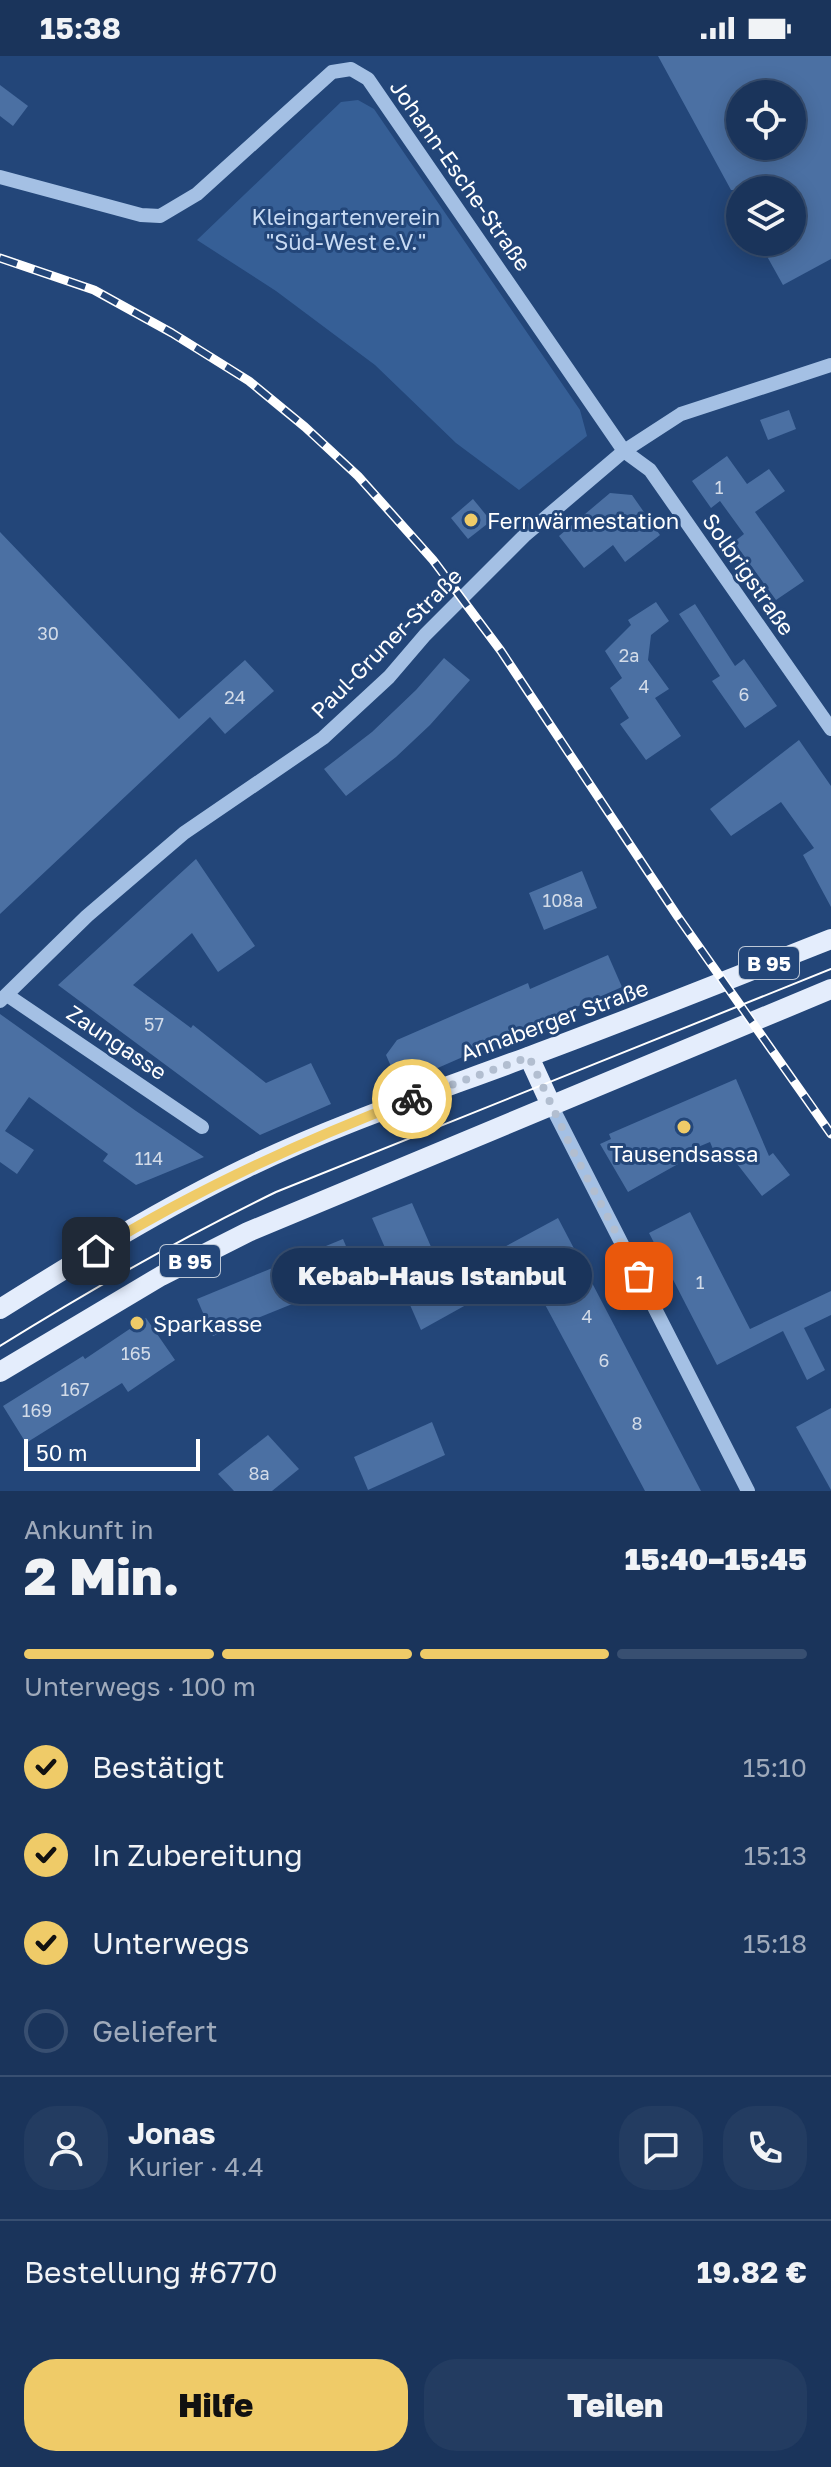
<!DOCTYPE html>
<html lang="de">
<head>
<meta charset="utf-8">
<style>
	:root { --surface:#1a345b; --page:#233c61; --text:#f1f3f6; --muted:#9faabb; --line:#384f71; --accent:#efcb68 }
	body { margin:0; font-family:"Golos Text",sans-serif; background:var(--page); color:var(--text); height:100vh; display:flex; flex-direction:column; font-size:30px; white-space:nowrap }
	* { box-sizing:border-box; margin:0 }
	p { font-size:26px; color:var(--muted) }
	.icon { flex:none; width:44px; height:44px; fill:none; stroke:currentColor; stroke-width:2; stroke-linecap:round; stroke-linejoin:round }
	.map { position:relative; height:1435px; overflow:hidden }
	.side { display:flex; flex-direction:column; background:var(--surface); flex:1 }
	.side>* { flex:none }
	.buttons { position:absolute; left:726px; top:24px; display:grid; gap:16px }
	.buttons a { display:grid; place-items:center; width:80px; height:80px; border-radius:50%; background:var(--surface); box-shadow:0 4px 20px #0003,0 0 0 2px var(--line); font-size:40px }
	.scale { position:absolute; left:24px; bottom:20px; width:176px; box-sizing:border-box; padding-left:8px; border:4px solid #fff; border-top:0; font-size:22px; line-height:28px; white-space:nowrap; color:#fff; -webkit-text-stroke:6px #234679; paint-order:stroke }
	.pin { position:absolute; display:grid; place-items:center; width:68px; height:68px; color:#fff; margin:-34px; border-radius:16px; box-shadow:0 4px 12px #0006 }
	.courier { position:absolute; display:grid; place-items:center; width:80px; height:80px; margin:-40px; border:6px solid #efcb68; border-radius:50%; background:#fff; color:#222; box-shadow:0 2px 10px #0007 }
	.bubble { position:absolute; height:56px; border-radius:28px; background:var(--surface); box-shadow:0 4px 20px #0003,0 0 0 2px var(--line); font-size:26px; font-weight:800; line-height:56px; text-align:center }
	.summary em { font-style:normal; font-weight:800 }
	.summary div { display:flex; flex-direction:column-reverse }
	.summary { display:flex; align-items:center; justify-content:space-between; height:136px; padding:0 24px }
	h1 { font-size:52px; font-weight:800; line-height:60px }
	.bar { display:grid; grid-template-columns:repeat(4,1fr); gap:12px 8px; align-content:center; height:96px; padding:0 24px }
	.bar i { height:10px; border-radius:6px; background:var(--line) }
	.bar .on { background:var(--accent) }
	.bar p { grid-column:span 4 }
	.line { display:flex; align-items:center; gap:20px; padding:0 24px; border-top:2px solid var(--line) }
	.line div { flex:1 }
	.round { display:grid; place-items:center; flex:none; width:84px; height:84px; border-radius:32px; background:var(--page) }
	ol { padding:0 24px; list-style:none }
	li { display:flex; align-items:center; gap:24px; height:88px }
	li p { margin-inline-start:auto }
	li .icon { padding:8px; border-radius:50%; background:var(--accent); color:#111; stroke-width:4 }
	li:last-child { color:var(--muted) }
	li i { width:44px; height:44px; border:4px solid var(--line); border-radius:50% }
	.primary-button { display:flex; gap:16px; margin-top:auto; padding:16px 24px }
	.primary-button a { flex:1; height:92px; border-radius:32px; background:var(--accent); color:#111; font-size:32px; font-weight:800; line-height:92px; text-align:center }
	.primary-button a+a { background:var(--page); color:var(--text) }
	.status { display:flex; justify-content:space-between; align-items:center; height:56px; padding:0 40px; background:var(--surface); direction:ltr }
	.status svg { height:22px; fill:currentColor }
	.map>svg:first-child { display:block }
	.green { fill:#365f96 }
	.building { fill:#4b70a3; fill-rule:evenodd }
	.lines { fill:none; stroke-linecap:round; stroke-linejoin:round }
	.minor { stroke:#a4c0e4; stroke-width:14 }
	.major { stroke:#e4edfc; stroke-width:20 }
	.tram { stroke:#fff; stroke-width:2 }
	.rail-casing { stroke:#fff; stroke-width:9 }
	.rail { stroke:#234679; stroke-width:6; stroke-dasharray:18; stroke-linecap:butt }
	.done { stroke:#b2bed0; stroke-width:8; stroke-dasharray:0 14.4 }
	.route { stroke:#efcb68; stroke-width:10 }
	.poi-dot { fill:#efcb68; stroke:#234679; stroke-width:3 }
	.labels { text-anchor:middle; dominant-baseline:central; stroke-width:6; stroke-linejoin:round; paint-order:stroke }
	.number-label { font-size:18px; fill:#d2dbe8 }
	.shield { fill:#234679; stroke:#bdc8d7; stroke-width:2 }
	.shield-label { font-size:20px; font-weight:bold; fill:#fff }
	.street-label { font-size:22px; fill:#fff; stroke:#234679 }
	.park-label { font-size:22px; fill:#c7daf3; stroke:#234679 }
	.poi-label { font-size:22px; fill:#fff; stroke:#234679; text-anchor:start }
</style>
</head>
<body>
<div class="status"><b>15:38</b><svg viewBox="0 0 49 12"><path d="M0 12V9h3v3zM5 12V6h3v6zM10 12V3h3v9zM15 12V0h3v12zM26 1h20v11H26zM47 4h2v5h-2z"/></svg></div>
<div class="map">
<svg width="831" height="1435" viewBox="0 0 831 1435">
	<rect width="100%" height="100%" fill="#234679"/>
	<!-- green -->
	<polygon class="green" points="358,44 374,53 580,354 587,380 519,434 456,387 375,309 276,235 197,184 341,46"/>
	<!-- building -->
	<g class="building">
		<path d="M658,0h173v203l-48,26 -24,-43h33v-52h-61zM740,38h52v52h-52z"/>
		<polygon points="0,29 28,50 13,70 0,60"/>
		<polygon points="789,354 796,373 768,384 760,364"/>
		<polygon points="727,400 747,428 769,413 785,435 755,456 804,525 776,544 734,486 744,478 720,445 711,452 692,425"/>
		<polygon points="610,437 632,439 660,479 625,506 613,489 584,512 559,480"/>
		<polygon points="473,443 491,465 468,483 451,462"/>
		<polygon points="0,476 179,663 245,604 274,635 225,678 210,661 0,858"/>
		<polygon points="656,546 669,565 651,579 648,604 669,633 655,642 681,680 646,704 620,668 629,662 610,632 622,622 605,595 631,569 628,564"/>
		<polygon points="695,548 735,610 744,603 777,650 745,672 712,625 720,620 679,558"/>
		<polygon points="444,602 470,624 430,669 396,701 346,740 324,713 372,676 416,634"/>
		<polygon points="799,684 831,730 831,851 803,799 814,792 781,746 731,780 710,753"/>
		<polygon points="196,803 255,890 218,916 192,877 133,929 191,972 193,969 266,1027 311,1007 331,1048 260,1079 58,929"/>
		<polygon points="582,815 597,852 544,874 529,837"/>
		<polygon points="608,899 622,931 399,1029 386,999 397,984 528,927 530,933"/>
		<polygon points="0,958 136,1055 204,1101 136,1129 103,1105 108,1098 29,1041 5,1075 34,1094 17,1118 0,1106"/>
		<polygon points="736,1023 769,1100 773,1097 790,1119 762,1140 731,1100 718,1105 710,1086 674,1101 678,1108 628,1136 600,1088 611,1083 609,1078"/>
		<polygon points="412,1147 445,1223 558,1162 701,1435 645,1435 527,1215 421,1274 372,1162"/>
		<polygon points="690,1156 750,1273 831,1235 831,1259 804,1272 825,1314 807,1324 783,1275 717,1309 649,1177"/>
		<polygon points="343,1183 359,1221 213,1280 197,1243"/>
		<polygon points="146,1262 175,1304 128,1336 122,1327 26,1387 3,1350 83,1300 85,1303"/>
		<polygon points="831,1352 831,1434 796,1371"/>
		<polygon points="432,1366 445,1399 368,1434 354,1401"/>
		<polygon points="268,1379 299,1413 272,1435 234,1435 218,1418"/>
	</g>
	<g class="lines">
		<!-- minor -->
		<g class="minor">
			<polyline points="0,121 141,159 160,160 197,138 332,16 351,13 368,23 624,395 650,414 831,673"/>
			<polyline points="7,939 202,1071"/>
			<polyline points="0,945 87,860 184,777 323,682 389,621 425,579 524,480 624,395 681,358 831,309"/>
			<polyline points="551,1049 748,1435"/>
		</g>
		<!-- major -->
		<g class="major">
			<polyline points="529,1001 551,1049"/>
			<path d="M0,1253c80,-50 161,-100 246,-141 93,-45 191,-77 287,-113 100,-37 199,-77 298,-116"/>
			<polyline points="0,1316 161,1220 248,1176 831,933"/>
		</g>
		<!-- tram -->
		<path class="tram" d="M0,1290c90,-56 181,-108 276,-154l555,-223"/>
		<defs>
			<polyline id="rail" points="0,202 94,234 172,277 249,325 305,371 358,420 433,504 501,595 678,861 831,1078"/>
		</defs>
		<!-- rail casing -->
		<use href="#rail" class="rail-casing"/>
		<!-- rail -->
		<use href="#rail" class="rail"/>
	</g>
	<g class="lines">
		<!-- done -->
		<polyline class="done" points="412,1043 529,1001 573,1095 639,1220"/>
		<!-- route -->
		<path class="route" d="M96,1195c101,-62 206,-110 316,-152"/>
	</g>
	<!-- markers -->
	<g class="poi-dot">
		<circle cx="471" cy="464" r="8"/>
		<circle cx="684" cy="1071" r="8"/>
		<circle cx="137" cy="1267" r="8"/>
	</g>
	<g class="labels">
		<!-- number labels -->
		<g class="number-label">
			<text x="719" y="431">1</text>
			<text x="48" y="577">30</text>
			<text x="629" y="599">2a</text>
			<text x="644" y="630">4</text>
			<text x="744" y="638">6</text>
			<text x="235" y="641">24</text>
			<text x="563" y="844">108a</text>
			<text x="154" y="968">57</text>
			<text x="149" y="1102">114</text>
			<text x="700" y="1226">1</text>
			<text x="587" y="1260">4</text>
			<text x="136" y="1297">165</text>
			<text x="604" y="1304">6</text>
			<text x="75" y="1333">167</text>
			<text x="37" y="1354">169</text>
			<text x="637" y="1367">8</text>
			<text x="259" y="1417">8a</text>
		</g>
		<!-- shield labels -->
		<g class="shield">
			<rect x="739" y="891" width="60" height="32" rx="6"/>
			<rect x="160" y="1189" width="60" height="32" rx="6"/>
		</g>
		<g class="shield-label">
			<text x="769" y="907">B 95</text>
			<text x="190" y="1205">B 95</text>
		</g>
		<!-- street labels -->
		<g class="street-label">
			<text transform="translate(461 119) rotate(55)">Johann-Esche-Straße</text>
			<text transform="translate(749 518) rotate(55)">Solbrigstraße</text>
			<text transform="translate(386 587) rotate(-45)">Paul-Gruner-Straße</text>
			<text transform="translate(554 964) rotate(-20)">Annaberger Straße</text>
			<text transform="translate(117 986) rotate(34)">Zaungasse</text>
		</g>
		<!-- park labels -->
		<g class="park-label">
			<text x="346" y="160">Kleingartenverein<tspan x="346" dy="25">"Süd-West e.V."</tspan></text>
		</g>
		<!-- poi labels -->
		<g class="poi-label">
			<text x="487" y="464">Fernwärmestation</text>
			<text x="684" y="1097" text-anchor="middle">Tausendsassa</text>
			<text x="153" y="1267">Sparkasse</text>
		</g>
	</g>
</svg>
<div class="buttons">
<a><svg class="icon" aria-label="locate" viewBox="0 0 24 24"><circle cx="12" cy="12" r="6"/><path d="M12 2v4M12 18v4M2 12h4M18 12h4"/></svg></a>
<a><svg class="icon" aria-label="layers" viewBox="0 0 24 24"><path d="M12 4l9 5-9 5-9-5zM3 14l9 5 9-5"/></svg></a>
</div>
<div class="scale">50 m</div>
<div class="pin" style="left:639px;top:1220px;background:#ea580c"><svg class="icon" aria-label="bag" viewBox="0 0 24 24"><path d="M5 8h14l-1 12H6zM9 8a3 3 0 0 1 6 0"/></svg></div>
<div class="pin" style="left:96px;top:1195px;background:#1f2937"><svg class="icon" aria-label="home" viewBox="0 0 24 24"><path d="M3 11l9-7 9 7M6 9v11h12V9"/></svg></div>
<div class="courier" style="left:412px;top:1043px"><svg class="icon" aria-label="bike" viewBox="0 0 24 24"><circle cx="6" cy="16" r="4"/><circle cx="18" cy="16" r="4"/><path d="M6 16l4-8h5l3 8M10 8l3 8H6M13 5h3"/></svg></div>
<div class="bubble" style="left:272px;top:1192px;width:320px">Kebab-Haus Istanbul</div>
</div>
<section class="side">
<div class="summary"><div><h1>2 Min.</h1><p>Ankunft in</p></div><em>15:40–15:45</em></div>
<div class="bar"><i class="on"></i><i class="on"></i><i class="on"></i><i></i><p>Unterwegs · 100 m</p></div>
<ol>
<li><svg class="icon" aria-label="check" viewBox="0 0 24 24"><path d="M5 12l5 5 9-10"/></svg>Bestätigt<p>15:10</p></li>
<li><svg class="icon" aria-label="check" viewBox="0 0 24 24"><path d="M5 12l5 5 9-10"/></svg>In Zubereitung<p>15:13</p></li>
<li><svg class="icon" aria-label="check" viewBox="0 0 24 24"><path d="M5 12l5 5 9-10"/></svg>Unterwegs<p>15:18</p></li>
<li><i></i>Geliefert</li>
</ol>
<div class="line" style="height:144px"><a class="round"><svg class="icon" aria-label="person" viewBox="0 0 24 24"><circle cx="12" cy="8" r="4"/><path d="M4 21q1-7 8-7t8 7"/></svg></a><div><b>Jonas</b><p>Kurier · 4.4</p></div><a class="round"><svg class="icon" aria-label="chat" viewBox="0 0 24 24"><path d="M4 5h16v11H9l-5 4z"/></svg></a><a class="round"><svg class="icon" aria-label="phone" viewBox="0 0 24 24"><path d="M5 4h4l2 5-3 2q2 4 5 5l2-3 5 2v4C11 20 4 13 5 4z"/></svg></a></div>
<div class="line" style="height:104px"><div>Bestellung #6770</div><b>19.82 €</b></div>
<div class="primary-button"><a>Hilfe</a><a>Teilen</a></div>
</section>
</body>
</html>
